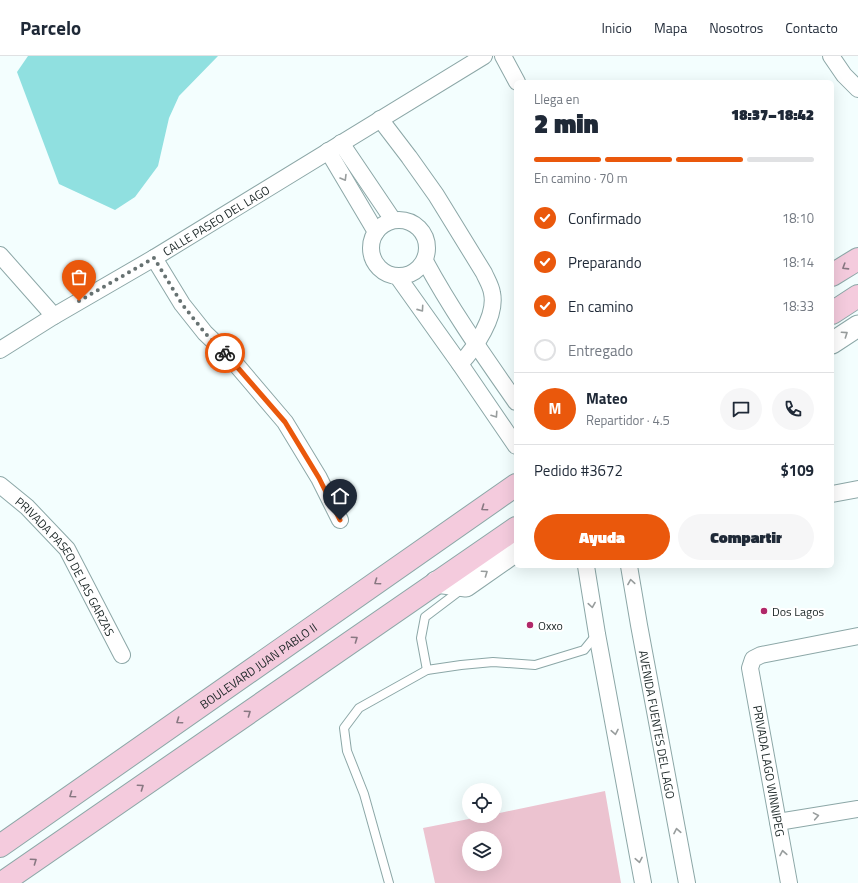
<!DOCTYPE html>
<html lang="es">
<head>
<meta charset="utf-8">
<style>
	:root { --surface:#fff; --page:#f6f6f7; --text:#1f2937; --muted:#747a83; --line:#e0e1e3; --accent:#ea580c }
	body { margin:0; font-family:"Titillium Web",sans-serif; background:var(--page); color:var(--text); height:100vh; display:flex; flex-direction:column; font-size:15px; white-space:nowrap }
	* { box-sizing:border-box; margin:0 }
	p { font-size:13px; color:var(--muted) }
	.icon { flex:none; width:22px; height:22px; fill:none; stroke:currentColor; stroke-width:2; stroke-linecap:round; stroke-linejoin:round }
	.map { position:relative; flex:1; overflow:hidden }
	.drawer { position:absolute; left:514px; top:24px; width:320px; height:488px; display:flex; flex-direction:column; background:var(--surface); border-radius:6px; box-shadow:0 4px 16px #0002 }
	.drawer>* { flex:none }
	.tools { position:absolute; left:462px; top:727px; display:grid; gap:8px }
	.tools a { display:grid; place-items:center; width:40px; height:40px; border-radius:50%; background:var(--surface); box-shadow:0 4px 16px #0002; font-size:20px }
	.pin { position:absolute; display:grid; place-items:center; width:34px; height:34px; color:#fff; margin:-41px -17px; border-radius:50% 50% 50% 0; rotate:-45deg; box-shadow:0 0 4px #0007 }
	.pin .icon { rotate:45deg }
	.courier { position:absolute; display:grid; place-items:center; width:40px; height:40px; margin:-20px; border:3px solid #ea580c; border-radius:50%; background:#fff; color:#222; box-shadow:0 1px 5px #0007 }
	.summary em { font-style:normal; font-weight:800 }
	.summary div { display:flex; flex-direction:column-reverse }
	.summary { display:flex; align-items:center; justify-content:space-between; height:68px; padding:0 20px }
	h1 { font-size:26px; font-weight:800; line-height:30px }
	.bar { display:grid; grid-template-columns:repeat(4,1fr); gap:6px 4px; align-content:center; height:48px; padding:0 20px }
	.bar i { height:5px; border-radius:3px; background:var(--line) }
	.bar .current { background:var(--accent) }
	.bar p { grid-column:span 4 }
	.line { display:flex; align-items:center; gap:10px; padding:0 20px; border-top:1px solid var(--line) }
	.line div { flex:1 }
	.round { display:grid; place-items:center; flex:none; width:42px; height:42px; border-radius:21px; background:var(--page) }
	ol { padding:0 20px; list-style:none }
	li { display:flex; align-items:center; gap:12px; height:44px }
	li p { margin-inline-start:auto }
	li .icon { padding:4px; border-radius:50%; background:var(--accent); color:#fff; stroke-width:4 }
	li:last-child { color:var(--muted) }
	li i { width:22px; height:22px; border:2px solid var(--line); border-radius:50% }
	.primary-button { display:flex; gap:8px; margin-top:auto; padding:8px 20px }
	.primary-button a { flex:1; height:46px; border-radius:24px; background:var(--accent); color:#fff; font-size:16px; font-weight:800; line-height:46px; text-align:center }
	.primary-button a+a { background:var(--page); color:var(--text) }
	header { display:flex; align-items:center; gap:24px; box-sizing:border-box; height:56px; padding:0 20px; background:var(--surface); border-bottom:1px solid var(--line) }
	header strong { font-size:19px }
	nav { display:flex; gap:22px; margin-inline-start:auto; font-size:14px }
	.map>svg:first-child { display:block }
	.green { fill:#ecc3d0; fill-rule:evenodd }
	.water { fill:#90e0e0 }
	.lines { fill:none; stroke-linecap:round; stroke-linejoin:round }
	.service-casing { stroke:#8ca7a7; stroke-width:10 }
	.minor-casing { stroke:#8ca7a7; stroke-width:18 }
	.tertiary-casing { stroke:#8ca7a7; stroke-width:23 }
	.secondary-casing { stroke:#8ca7a7; stroke-width:24 }
	.service { stroke:#fff; stroke-width:8 }
	.minor { stroke:#fff; stroke-width:16 }
	.tertiary { stroke:#fff; stroke-width:21 }
	.secondary { stroke:#f4cbdd; stroke-width:22 }
	.oneway { stroke:#989d9d }
	.oneway2 { stroke:#887882 }
	.done { stroke:#677272; stroke-width:4; stroke-dasharray:0 7.2 }
	.route { stroke:#ea580c; stroke-width:5 }
	.poi-dot { fill:#b02869; stroke:#fff; stroke-width:1.5 }
	.labels { text-anchor:middle; dominant-baseline:central; stroke-width:4; stroke-linejoin:round; paint-order:stroke }
	.street-label { font-size:12px; fill:#1b2626; stroke:#fff }
	.poi-label { font-size:12px; fill:#1b2626; stroke:#fff; text-anchor:start }
</style>
</head>
<body>
<header>
<strong>Parcelo</strong>
<nav><a>Inicio</a><a>Mapa</a><a>Nosotros</a><a>Contacto</a></nav>
</header>
<div class="map">
<svg width="858" height="827" viewBox="0 0 858 827">
	<rect width="100%" height="100%" fill="#f3fefe"/>
	<!-- green -->
	<path class="green" d="M605,735l16,92h-186l-12,-55 61,-12h11v-2zM469,782h26v26h-26z"/>
	<!-- water -->
	<polygon class="water" points="28,0 218,0 179,40 169,62 158,110 135,141 115,154 59,128 17,16"/>
	<g class="lines">
		<defs>
			<g id="service">
				<polyline points="427,614 421,582 425,561 462,533"/>
				<polyline points="389,827 364,738 347,695 344,672 359,652 427,614 461,609 493,606 535,609 584,594 597,578"/>
			</g>
			<g id="minor">
				<polyline points="503,0 517,26"/>
				<polyline points="831,0 844,19 858,33"/>
				<path d="M380,63l29,38 27,38 48,78c3,7 7,13 8,20 5,23 -17,55 -32,71"/>
				<polyline points="341,87 393,164"/>
				<polyline points="328,95 376,176"/>
				<circle cx="399" cy="192" r="28"/>
				<polyline points="0,199 54,260"/>
				<polyline points="154,202 182,248 205,277 228,299 285,366 319,422 340,464"/>
				<path d="M425,205c27,50 59,95 91,141"/>
				<polyline points="398,221 460,308 516,390"/>
				<path id="s1" d="M0,294l54,-34 100,-58 330,-202"/>
				<path id="s2" d="M0,429l27,22 40,42 55,106"/>
				<polyline points="832,438 858,433"/>
				<polyline points="586,510 597,578 643,827"/>
				<path id="s3" d="M629,510l10,59 48,258"/>
				<polyline points="778,766 858,753"/>
				<polyline points="789,827 750,612 753,603 761,599 858,580"/>
			</g>
			<g id="tertiary">
				<polyline points="832,287 858,270"/>
				<polyline points="436,526 466,530 516,495"/>
			</g>
			<g id="secondary">
				<polyline points="832,219 858,203"/>
				<polyline points="832,257 858,240"/>
				<path id="s4" d="M0,790l516,-361"/>
				<polyline points="2,827 516,472"/>
			</g>
		</defs>
		<!-- service casing -->
		<use href="#service" class="service-casing"/>
		<!-- minor casing -->
		<use href="#minor" class="minor-casing"/>
		<!-- tertiary casing -->
		<use href="#tertiary" class="tertiary-casing"/>
		<!-- secondary casing -->
		<use href="#secondary" class="secondary-casing"/>
		<!-- service -->
		<use href="#service" class="service"/>
		<!-- minor -->
		<use href="#minor" class="minor"/>
		<!-- tertiary -->
		<use href="#tertiary" class="tertiary"/>
		<!-- secondary -->
		<use href="#secondary" class="secondary"/>
	</g>
	<!-- one-way arrows -->
	<defs><path id="oneway-chevron" d="M-2-3.5L2.5 0L-2 3.5" fill="none" stroke-width="1.6" stroke-linecap="round" stroke-linejoin="round"/></defs>
	<g class="oneway">
		<use href="#oneway-chevron" transform="translate(344 122) rotate(59)"/>
		<use href="#oneway-chevron" transform="translate(421 253) rotate(55)"/>
		<use href="#oneway-chevron" transform="translate(845 278) rotate(-34)"/>
		<use href="#oneway-chevron" transform="translate(495 359) rotate(56)"/>
		<use href="#oneway-chevron" transform="translate(485 517) rotate(-35)"/>
		<use href="#oneway-chevron" transform="translate(631 526) rotate(-99)"/>
		<use href="#oneway-chevron" transform="translate(592 549) rotate(81)"/>
		<use href="#oneway-chevron" transform="translate(615 676) rotate(79)"/>
		<use href="#oneway-chevron" transform="translate(816 760) rotate(-10)"/>
		<use href="#oneway-chevron" transform="translate(677 775) rotate(-101)"/>
		<use href="#oneway-chevron" transform="translate(783 797) rotate(-100)"/>
		<use href="#oneway-chevron" transform="translate(639 804) rotate(79)"/>
	</g>
	<g class="oneway2">
		<use href="#oneway-chevron" transform="translate(845 211) rotate(148)"/>
		<use href="#oneway-chevron" transform="translate(484 452) rotate(145)"/>
		<use href="#oneway-chevron" transform="translate(377 526) rotate(145)"/>
		<use href="#oneway-chevron" transform="translate(355 583) rotate(-35)"/>
		<use href="#oneway-chevron" transform="translate(248 657) rotate(-35)"/>
		<use href="#oneway-chevron" transform="translate(179 665) rotate(145)"/>
		<use href="#oneway-chevron" transform="translate(141 731) rotate(-35)"/>
		<use href="#oneway-chevron" transform="translate(72 739) rotate(145)"/>
		<use href="#oneway-chevron" transform="translate(34 805) rotate(-35)"/>
	</g>
	<g class="lines">
		<!-- done -->
		<polyline class="done" points="79,245 154,202 182,248 205,277 225,297"/>
		<!-- route -->
		<polyline class="route" points="225,297 285,366 319,422 340,464"/>
	</g>
	<!-- markers -->
	<g class="poi-dot">
		<circle cx="764" cy="555" r="4"/>
		<circle cx="530" cy="569" r="4"/>
	</g>
	<g class="labels">
		<!-- street labels -->
		<g class="street-label">
			<text stroke="none"><textPath href="#s1" startOffset="252">CALLE PASEO DEL LAGO</textPath></text>
			<text stroke="none"><textPath href="#s2" startOffset="106">PRIVADA PASEO DE LAS GARZAS</textPath></text>
			<text stroke="none"><textPath href="#s4" startOffset="315">BOULEVARD JUAN PABLO II</textPath></text>
			<text stroke="none"><textPath href="#s3" startOffset="161">AVENIDA FUENTES DEL LAGO</textPath></text>
			<text transform="translate(769 715) rotate(80)">PRIVADA LAGO WINNIPEG</text>
		</g>
		<!-- poi labels -->
		<g class="poi-label">
			<text x="772" y="555">Dos Lagos</text>
			<text x="538" y="569">Oxxo</text>
		</g>
	</g>
</svg>
<div class="tools">
<a><svg class="icon" aria-label="locate" viewBox="0 0 24 24"><circle cx="12" cy="12" r="6"/><path d="M12 2v4M12 18v4M2 12h4M18 12h4"/></svg></a>
<a><svg class="icon" aria-label="layers" viewBox="0 0 24 24"><path d="M12 4l9 5-9 5-9-5zM3 14l9 5 9-5"/></svg></a>
</div>
<div class="pin" style="left:79px;top:245px;background:#ea580c"><svg class="icon" aria-label="bag" viewBox="0 0 24 24"><path d="M5 8h14l-1 12H6zM9 8a3 3 0 0 1 6 0"/></svg></div>
<div class="pin" style="left:340px;top:464px;background:#1f2937"><svg class="icon" aria-label="home" viewBox="0 0 24 24"><path d="M3 11l9-7 9 7M6 9v11h12V9"/></svg></div>
<div class="courier" style="left:225px;top:297px"><svg class="icon" aria-label="bike" viewBox="0 0 24 24"><circle cx="6" cy="16" r="4"/><circle cx="18" cy="16" r="4"/><path d="M6 16l4-8h5l3 8M10 8l3 8H6M13 5h3"/></svg></div>
<section class="drawer">
<div class="summary"><div><h1>2 min</h1><p>Llega en</p></div><em>18:37–18:42</em></div>
<div class="bar"><i class="current"></i><i class="current"></i><i class="current"></i><i></i><p>En camino · 70 m</p></div>
<ol>
<li><svg class="icon" aria-label="check" viewBox="0 0 24 24"><path d="M5 12l5 5 9-10"/></svg>Confirmado<p>18:10</p></li>
<li><svg class="icon" aria-label="check" viewBox="0 0 24 24"><path d="M5 12l5 5 9-10"/></svg>Preparando<p>18:14</p></li>
<li><svg class="icon" aria-label="check" viewBox="0 0 24 24"><path d="M5 12l5 5 9-10"/></svg>En camino<p>18:33</p></li>
<li><i></i>Entregado</li>
</ol>
<div class="line" style="height:72px"><b class="round" style="background:var(--accent);color:#fff">M</b><div><b>Mateo</b><p>Repartidor · 4.5</p></div><a class="round"><svg class="icon" aria-label="chat" viewBox="0 0 24 24"><path d="M4 5h16v11H9l-5 4z"/></svg></a><a class="round"><svg class="icon" aria-label="phone" viewBox="0 0 24 24"><path d="M5 4h4l2 5-3 2q2 4 5 5l2-3 5 2v4C11 20 4 13 5 4z"/></svg></a></div>
<div class="line" style="height:52px"><div>Pedido #3672</div><b>$109</b></div>
<div class="primary-button"><a>Ayuda</a><a>Compartir</a></div>
</section>
</div>
</body>
</html>
